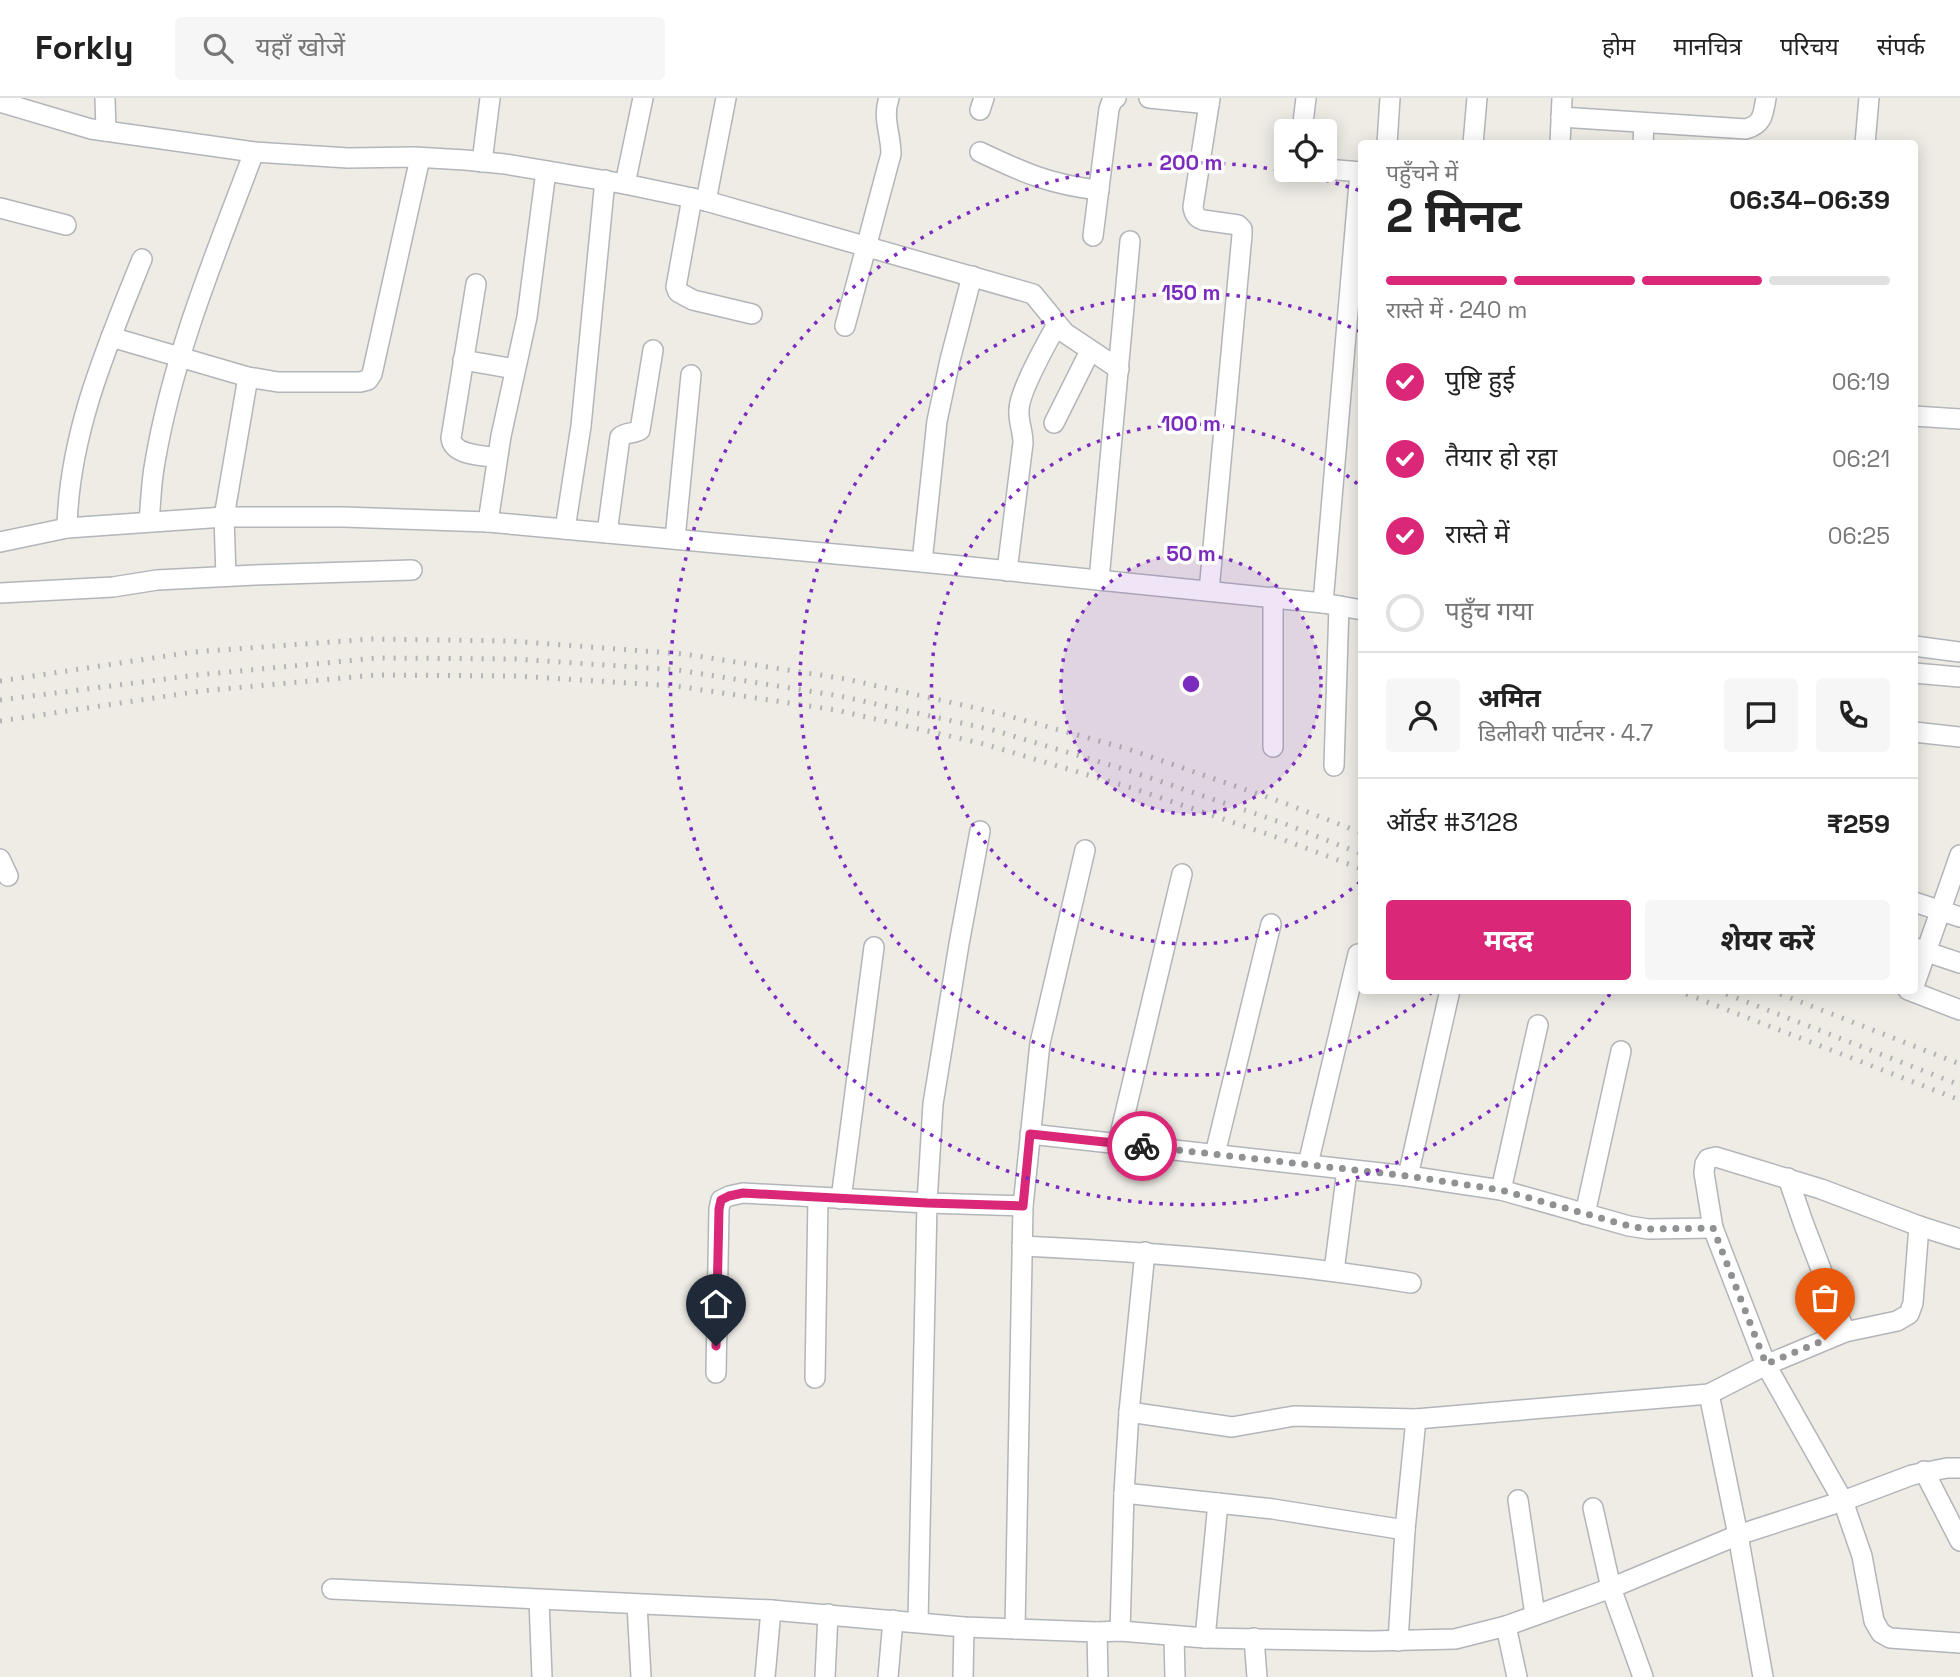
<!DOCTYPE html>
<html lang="hi">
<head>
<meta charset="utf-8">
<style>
	:root { --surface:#fff; --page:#f6f6f6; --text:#222; --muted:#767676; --line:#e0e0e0; --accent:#db2777 }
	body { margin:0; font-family:"Space Grotesk","Noto Sans Devanagari",sans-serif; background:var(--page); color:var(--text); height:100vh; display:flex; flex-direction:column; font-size:26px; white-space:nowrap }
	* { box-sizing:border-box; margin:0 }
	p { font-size:23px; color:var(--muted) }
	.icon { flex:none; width:38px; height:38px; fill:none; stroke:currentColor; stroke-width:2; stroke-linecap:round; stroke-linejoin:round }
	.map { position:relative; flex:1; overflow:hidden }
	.side { position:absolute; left:1358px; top:42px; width:560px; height:854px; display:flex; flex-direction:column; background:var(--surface); border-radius:7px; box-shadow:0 4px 18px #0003 }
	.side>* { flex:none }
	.tools { position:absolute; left:1274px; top:21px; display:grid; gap:14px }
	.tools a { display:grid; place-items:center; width:63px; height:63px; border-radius:7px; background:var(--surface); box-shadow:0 4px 18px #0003; font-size:35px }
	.pin { position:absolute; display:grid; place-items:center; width:60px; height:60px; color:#fff; margin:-72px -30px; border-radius:50% 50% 50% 0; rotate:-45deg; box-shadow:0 0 7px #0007 }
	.pin .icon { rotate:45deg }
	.courier { position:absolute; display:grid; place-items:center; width:70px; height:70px; margin:-35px; border:5px solid #db2777; border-radius:50%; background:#fff; color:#222; box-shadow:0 2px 9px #0007 }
	.overview em { font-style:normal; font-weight:700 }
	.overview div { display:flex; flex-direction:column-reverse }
	.overview { display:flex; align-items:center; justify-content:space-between; height:119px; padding:0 28px }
	h1 { font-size:46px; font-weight:700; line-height:52px }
	.bar { display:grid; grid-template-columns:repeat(4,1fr); gap:10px 7px; align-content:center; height:84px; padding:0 28px }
	.bar i { height:9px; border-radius:5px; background:var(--line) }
	.bar .current { background:var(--accent) }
	.bar p { grid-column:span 4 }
	.line { display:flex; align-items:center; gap:18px; padding:0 28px; border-top:2px solid var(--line) }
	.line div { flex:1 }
	.round { display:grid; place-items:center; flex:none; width:74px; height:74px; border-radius:7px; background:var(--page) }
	ol { padding:0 28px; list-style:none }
	li { display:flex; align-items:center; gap:21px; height:77px }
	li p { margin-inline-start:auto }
	li .icon { padding:7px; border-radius:50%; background:var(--accent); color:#fff; stroke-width:4 }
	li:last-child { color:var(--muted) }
	li i { width:38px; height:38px; border:4px solid var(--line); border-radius:50% }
	.cta { display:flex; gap:14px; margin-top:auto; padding:14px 28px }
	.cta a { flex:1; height:80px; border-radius:7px; background:var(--accent); color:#fff; font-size:28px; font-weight:700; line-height:80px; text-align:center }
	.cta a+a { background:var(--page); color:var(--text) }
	header { display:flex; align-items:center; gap:42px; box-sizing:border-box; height:98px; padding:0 35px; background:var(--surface); border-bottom:2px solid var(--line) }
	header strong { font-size:33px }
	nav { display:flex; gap:38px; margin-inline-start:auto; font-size:24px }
	.search { width:490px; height:63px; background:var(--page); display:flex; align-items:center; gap:18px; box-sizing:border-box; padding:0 24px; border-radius:7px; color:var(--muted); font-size:26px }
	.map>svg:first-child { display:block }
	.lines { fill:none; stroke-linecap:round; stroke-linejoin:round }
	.minor-casing { stroke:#b2b5b9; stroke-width:22 }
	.minor { stroke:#fff; stroke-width:19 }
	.rail { stroke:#b3b4b5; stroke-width:5; stroke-dasharray:2 9; stroke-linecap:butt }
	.done { stroke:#8f9192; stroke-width:7; stroke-dasharray:0 12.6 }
	.route { stroke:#db2777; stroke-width:9 }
	.ring { fill:none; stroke:#7b2cbf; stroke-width:3.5; stroke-dasharray:3.5 7 }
	.centre { fill:#7b2cbf; stroke:#fff; stroke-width:3.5 }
	.ring-label { font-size:21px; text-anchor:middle; font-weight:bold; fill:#7b2cbf; stroke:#fff; stroke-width:7; stroke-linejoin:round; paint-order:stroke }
</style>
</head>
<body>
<header>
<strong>Forkly</strong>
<div class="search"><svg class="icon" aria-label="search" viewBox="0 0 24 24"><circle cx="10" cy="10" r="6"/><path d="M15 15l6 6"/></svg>यहाँ खोजें</div>
<nav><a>होम</a><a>मानचित्र</a><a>परिचय</a><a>संपर्क</a></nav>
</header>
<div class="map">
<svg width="1960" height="1579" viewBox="0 0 1960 1579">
	<rect width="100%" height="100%" fill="#eeece5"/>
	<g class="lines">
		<defs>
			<g id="minor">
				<polyline points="105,0 106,33"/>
				<polyline points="1149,0 1209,6"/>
				<polyline points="0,4 91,31 254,54 348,60 414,59 465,62 505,66 625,86 706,103 1033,196 1065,235 1119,271"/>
				<polyline points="980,12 984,0"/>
				<path d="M1561,19l185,12c17,-5 17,-14 20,-31"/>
				<polyline points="1302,33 1306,0"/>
				<polyline points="1387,46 1390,0"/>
				<polyline points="1473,46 1477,0"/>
				<polyline points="1560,46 1562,0"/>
				<polyline points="1643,46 1644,25"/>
				<polyline points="1865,46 1869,0"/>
				<path d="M980,54c42,20 71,33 119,38"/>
				<polyline points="482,64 490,0"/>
				<polyline points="1325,71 1362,74"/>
				<polyline points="625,86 643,0"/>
				<polyline points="692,100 678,178 676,189 678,194 693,202 752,216"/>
				<polyline points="706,103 726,0"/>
				<polyline points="0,110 66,127"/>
				<polyline points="1093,138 1109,11 1112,3 1116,0"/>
				<path d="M476,186l-25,154c2,18 32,17 46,20"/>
				<path d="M845,228l46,-172c0,-20 -9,-36 -2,-56"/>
				<polyline points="111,239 248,279 278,284 360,284 368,282 372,276 420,60"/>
				<polyline points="463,262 515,271"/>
				<polyline points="1914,318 1960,321"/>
				<polyline points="1054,325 1090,253"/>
				<path d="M149,423c2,-19 2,-39 6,-59 18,-107 61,-209 99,-310"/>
				<polyline points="488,424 501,338 527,219 546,73"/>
				<path d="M67,430c2,-95 40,-182 75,-269"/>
				<polyline points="565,431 581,328 605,82"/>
				<path d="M607,435l13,-96c6,-5 13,-3 20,-7l13,-80"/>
				<polyline points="675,441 691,277"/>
				<polyline points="0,444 67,430 224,419 343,419 488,424 922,464 1323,505 1362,512"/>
				<polyline points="922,464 937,323 950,262 972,178"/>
				<path d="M1007,473l16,-128c0,-12 -5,-22 -4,-33 0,-19 28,-67 38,-86"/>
				<polyline points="226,478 224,419 248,279"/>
				<polyline points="1099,482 1130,143"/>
				<path d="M1209,493l33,-356v-6l-4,-4 -35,-5c-7,-2 -9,-6 -10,-13l17,-109"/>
				<polyline points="0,495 113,489 157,482 255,477 412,472"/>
				<polyline points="1273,499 1273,649"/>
				<polyline points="1323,505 1360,74"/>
				<polyline points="1914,548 1960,554"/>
				<polyline points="1914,575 1960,579"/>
				<polyline points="1914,634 1960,639"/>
				<polyline points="1334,668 1339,508"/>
				<polyline points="0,761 8,778"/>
				<polyline points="1914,804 1960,819"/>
				<polyline points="1915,850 1960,865"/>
				<polyline points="1914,888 1960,757"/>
				<polyline points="1908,892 1960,912"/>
				<polyline points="1030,1036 1408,1078 1501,1092 1629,1128 1648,1131 1713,1130"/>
				<polyline points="1118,1045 1182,776"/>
				<polyline points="1215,1056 1271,826"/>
				<polyline points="1308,1066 1358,856"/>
				<polyline points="1408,1078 1450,892"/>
				<polyline points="1788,1080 1803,1124 1845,1234"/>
				<polyline points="1501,1092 1538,927"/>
				<polyline points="841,1101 874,849"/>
				<polyline points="1585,1116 1621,953"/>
				<polyline points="1960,1141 1919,1128 1821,1091 1716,1059 1708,1061 1705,1066 1704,1075 1713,1130 1766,1267 1843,1403 1862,1458 1874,1523 1881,1535 1890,1540 1960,1545"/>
				<path d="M1022,1148c130,6 260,16 389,37"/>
				<polyline points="1334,1173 1347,1072"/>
				<polyline points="716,1275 719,1111 721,1102 729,1098 743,1095 927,1105 1023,1108"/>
				<polyline points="815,1280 818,1100"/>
				<polyline points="1709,1296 1738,1437 1763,1579"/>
				<polyline points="1129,1314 1232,1329 1294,1318 1416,1321 1709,1296 1766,1267 1845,1234 1897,1223 1909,1216 1913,1205 1919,1128"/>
				<polyline points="1924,1373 1960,1443"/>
				<polyline points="1124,1395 1273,1411 1405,1432"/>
				<polyline points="1518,1402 1535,1517"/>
				<polyline points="1593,1410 1611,1490 1643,1579"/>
				<polyline points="332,1491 771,1512 964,1529 1097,1534 1120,1533 1205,1540 1371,1543 1455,1541 1506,1528 1611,1490 1738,1437 1843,1403 1912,1377 1947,1370 1960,1370"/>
				<polyline points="539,1502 542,1579"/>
				<polyline points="637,1507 641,1579"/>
				<polyline points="918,1523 927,1105 933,1006 959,846 980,733"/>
				<polyline points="1506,1528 1517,1579"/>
				<polyline points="1015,1531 1023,1108 1040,945 1085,752"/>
				<polyline points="1120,1533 1124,1395 1129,1314 1145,1154"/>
				<polyline points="1097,1534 1098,1579"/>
				<polyline points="1174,1538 1175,1579"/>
				<polyline points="1205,1540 1218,1405"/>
				<polyline points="1254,1540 1257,1579"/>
				<polyline points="1398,1543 1405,1432 1416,1321"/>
				<polyline points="765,1579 771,1512"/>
				<polyline points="825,1579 828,1516"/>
				<polyline points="888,1579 893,1522"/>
				<polyline points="963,1579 964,1529"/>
			</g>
		</defs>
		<!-- minor casing -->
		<use href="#minor" class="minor-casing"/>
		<!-- minor -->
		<use href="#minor" class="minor"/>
		<!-- rail -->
		<g class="rail">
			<polyline points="0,583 193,554 372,541 511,543 684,556 846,581 998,615 1128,651 1287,706 1362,735"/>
			<polyline points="0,602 197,577 377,560 516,561 678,572 840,598 993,632 1127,672 1283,725 1362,756"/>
			<polyline points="0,623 201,593 376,577 516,578 676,588 836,612 984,646 1132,690 1276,739 1362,771"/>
			<polyline points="1676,892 1960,1002"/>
			<polyline points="1716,892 1960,987"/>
			<polyline points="1770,892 1960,966"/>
		</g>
	</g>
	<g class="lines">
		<!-- done -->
		<polyline class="done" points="1142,1048 1408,1078 1501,1092 1629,1128 1648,1131 1713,1130 1766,1266 1825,1242"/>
		<!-- route -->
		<polyline class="route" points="716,1248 719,1111 721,1102 729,1098 743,1095 927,1105 1023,1108 1030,1036 1142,1048"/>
	</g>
	<!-- distance rings -->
	<circle cx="1191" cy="586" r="130" fill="#7b2cbf" fill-opacity=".12"/>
	<g class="ring">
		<circle cx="1191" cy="586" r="130"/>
		<path d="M1360 784A260 260 0 1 1 1360 388"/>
		<path d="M1432 894A391 391 0 1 1 1359 233"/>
		<path d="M1610 896A521 521 0 1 1 1361 93"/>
	</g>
	<circle cx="1191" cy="586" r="10" class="centre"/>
	<g class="ring-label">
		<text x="1191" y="72">200 m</text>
		<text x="1191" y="202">150 m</text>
		<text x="1191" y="333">100 m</text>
		<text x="1191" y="463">50 m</text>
	</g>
</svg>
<div class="tools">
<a><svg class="icon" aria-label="locate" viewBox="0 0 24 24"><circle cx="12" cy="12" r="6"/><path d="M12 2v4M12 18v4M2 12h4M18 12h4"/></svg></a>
</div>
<div class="pin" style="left:1825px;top:1242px;background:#ea580c"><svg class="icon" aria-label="bag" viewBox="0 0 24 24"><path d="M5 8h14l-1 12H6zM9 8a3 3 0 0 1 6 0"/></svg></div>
<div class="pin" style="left:716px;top:1248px;background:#1f2937"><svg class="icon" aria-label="home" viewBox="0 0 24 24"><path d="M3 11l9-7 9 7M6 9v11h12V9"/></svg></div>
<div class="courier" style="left:1142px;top:1048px"><svg class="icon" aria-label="bike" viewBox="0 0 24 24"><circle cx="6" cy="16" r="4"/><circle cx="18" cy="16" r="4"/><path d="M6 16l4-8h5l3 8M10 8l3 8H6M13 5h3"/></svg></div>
<section class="side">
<div class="overview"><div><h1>2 मिनट</h1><p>पहुँचने में</p></div><em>06:34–06:39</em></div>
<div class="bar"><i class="current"></i><i class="current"></i><i class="current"></i><i></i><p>रास्ते में · 240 m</p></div>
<ol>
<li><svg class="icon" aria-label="check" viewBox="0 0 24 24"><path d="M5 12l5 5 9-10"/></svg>पुष्टि हुई<p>06:19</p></li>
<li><svg class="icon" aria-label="check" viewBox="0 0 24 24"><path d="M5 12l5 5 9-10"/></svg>तैयार हो रहा<p>06:21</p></li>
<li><svg class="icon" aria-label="check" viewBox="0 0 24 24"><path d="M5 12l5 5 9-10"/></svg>रास्ते में<p>06:25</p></li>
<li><i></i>पहुँच गया</li>
</ol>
<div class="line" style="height:126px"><a class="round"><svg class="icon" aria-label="person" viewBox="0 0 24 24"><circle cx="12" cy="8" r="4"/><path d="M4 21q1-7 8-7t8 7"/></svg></a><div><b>अमित</b><p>डिलीवरी पार्टनर · 4.7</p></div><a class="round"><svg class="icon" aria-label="chat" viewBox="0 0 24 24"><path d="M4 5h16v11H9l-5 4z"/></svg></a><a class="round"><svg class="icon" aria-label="phone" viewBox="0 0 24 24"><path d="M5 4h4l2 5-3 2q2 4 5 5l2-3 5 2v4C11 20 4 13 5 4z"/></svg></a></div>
<div class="line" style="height:91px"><div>ऑर्डर #3128</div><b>₹259</b></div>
<div class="cta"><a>मदद</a><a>शेयर करें</a></div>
</section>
</div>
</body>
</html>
